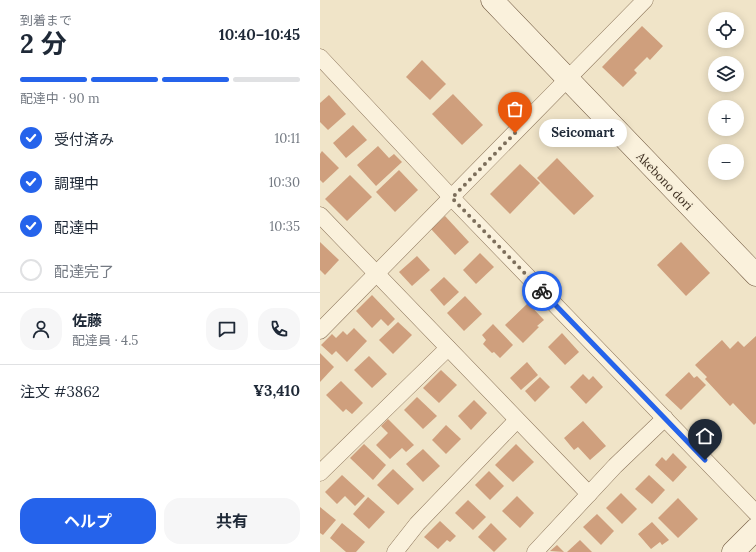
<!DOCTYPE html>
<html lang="ja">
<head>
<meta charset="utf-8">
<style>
	:root { --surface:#fff; --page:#f6f6f7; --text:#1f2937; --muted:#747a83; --line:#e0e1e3; --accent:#2563eb }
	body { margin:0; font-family:Lora,"Noto Sans JP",serif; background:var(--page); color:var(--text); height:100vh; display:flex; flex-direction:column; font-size:15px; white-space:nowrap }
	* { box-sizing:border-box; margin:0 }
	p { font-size:13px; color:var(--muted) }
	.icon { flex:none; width:22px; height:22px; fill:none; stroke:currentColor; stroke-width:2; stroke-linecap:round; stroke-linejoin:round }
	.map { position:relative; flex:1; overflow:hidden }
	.drawer { display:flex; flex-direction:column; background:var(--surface); width:320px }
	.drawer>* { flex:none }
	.controls { position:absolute; left:388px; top:12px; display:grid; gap:8px }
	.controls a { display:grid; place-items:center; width:36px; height:36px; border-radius:50%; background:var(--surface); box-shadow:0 2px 10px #0003; font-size:20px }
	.pin { position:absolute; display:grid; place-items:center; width:34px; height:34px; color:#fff; margin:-41px -17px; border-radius:50% 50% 50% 0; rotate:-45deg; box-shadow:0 0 4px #0007 }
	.pin .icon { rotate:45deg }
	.courier { position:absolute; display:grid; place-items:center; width:40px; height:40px; margin:-20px; border:3px solid #2563eb; border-radius:50%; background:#fff; color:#222; box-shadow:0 1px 5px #0007 }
	.bubble { position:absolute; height:28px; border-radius:14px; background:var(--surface); box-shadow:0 2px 10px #0003; font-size:13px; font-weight:700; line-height:28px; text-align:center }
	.headline em { font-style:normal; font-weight:700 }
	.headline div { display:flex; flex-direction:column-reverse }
	.headline { display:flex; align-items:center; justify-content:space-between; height:68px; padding:0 20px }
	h1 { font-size:26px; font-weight:700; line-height:30px }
	.bar { display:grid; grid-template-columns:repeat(4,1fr); gap:6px 4px; align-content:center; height:48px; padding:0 20px }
	.bar i { height:5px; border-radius:3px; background:var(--line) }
	.bar .active { background:var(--accent) }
	.bar p { grid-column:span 4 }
	.line { display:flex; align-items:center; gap:10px; padding:0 20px; border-top:1px solid var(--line) }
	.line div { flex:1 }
	.round { display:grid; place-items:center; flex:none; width:42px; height:42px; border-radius:16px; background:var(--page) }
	ol { padding:0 20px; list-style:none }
	li { display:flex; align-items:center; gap:12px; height:44px }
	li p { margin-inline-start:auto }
	li .icon { padding:4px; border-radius:50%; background:var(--accent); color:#fff; stroke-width:4 }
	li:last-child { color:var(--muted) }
	li i { width:22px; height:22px; border:2px solid var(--line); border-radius:50% }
	.button { display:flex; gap:8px; margin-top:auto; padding:8px 20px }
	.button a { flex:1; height:46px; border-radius:16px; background:var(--accent); color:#fff; font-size:16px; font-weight:700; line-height:46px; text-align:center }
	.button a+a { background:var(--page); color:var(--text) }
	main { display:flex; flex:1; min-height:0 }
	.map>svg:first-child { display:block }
	.building { fill:#cf9f7d }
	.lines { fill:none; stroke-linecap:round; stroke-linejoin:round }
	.street-casing { stroke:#8d765c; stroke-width:17 }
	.secondary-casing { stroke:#6f573f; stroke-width:23 }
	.street { stroke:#faf1dc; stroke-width:16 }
	.secondary { stroke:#faf1dc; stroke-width:22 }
	.done { stroke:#7c6e5b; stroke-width:4; stroke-dasharray:0 7.2 }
	.route { stroke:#2563eb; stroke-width:5 }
	.labels { text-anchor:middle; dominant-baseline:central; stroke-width:3; stroke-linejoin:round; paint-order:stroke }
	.street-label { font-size:12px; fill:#3d2e20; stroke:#f7eed8 }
</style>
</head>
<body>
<main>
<section class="drawer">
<div class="headline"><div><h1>2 分</h1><p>到着まで</p></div><em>10:40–10:45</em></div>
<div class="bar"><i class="active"></i><i class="active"></i><i class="active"></i><i></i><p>配達中 · 90 m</p></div>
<ol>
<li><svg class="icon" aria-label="check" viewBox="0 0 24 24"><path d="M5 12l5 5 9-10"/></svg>受付済み<p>10:11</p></li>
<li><svg class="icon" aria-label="check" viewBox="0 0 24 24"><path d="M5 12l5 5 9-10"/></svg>調理中<p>10:30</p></li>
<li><svg class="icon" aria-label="check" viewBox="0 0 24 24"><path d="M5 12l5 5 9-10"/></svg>配達中<p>10:35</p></li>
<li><i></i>配達完了</li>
</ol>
<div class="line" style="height:72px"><a class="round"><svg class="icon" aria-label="person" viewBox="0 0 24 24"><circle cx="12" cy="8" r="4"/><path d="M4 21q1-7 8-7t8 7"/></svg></a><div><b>佐藤</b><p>配達員 · 4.5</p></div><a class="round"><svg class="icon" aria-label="chat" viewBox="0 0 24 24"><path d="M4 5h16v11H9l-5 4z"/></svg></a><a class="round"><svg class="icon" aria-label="phone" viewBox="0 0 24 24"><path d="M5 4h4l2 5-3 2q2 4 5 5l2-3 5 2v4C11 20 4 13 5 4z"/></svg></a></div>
<div class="line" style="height:52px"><div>注文 #3862</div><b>¥3,410</b></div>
<div class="button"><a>ヘルプ</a><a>共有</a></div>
</section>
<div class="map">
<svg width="436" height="552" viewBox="0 0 436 552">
	<rect width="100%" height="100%" fill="#f0e4c8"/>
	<!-- building -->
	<g class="building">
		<polygon points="322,26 343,46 330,60 327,57 314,70 317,73 303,87 282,67"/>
		<polygon points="102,60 126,84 110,100 86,77"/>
		<polygon points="133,94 163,125 142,145 112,114"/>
		<polygon points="9,95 26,114 8,130 0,122 0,103"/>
		<polygon points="33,125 47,140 26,158 13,143"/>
		<polygon points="58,146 69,158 74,154 82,162 56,186 37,165"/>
		<polygon points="2,151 19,168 3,183 0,180 0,154"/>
		<polygon points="237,158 274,196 254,215 217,178"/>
		<polygon points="200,164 220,183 190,214 170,194"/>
		<polygon points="79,170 98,190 75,212 56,192"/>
		<polygon points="30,175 52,197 27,221 5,199"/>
		<polygon points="125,216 149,242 135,255 111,229"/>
		<polygon points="0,242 19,260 5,275 0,270"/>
		<polygon points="361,242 390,273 366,296 337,265"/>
		<polygon points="160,253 174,267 156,284 143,270"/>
		<polygon points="97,256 110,270 92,286 79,272"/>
		<polygon points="124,277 139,292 124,306 110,290"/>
		<polygon points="52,295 75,319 68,326 61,319 52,328 36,311"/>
		<polygon points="145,296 162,314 144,331 127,313"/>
		<polygon points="208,303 224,320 217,326 219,327 203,343 185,325"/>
		<polygon points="78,322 92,335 73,354 59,340"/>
		<polygon points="173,324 193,345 180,358 174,352 172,353 163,344 166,340 162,335"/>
		<polygon points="34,328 47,341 27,362 16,351 12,355 1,345 12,334 16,338 23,331 27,335"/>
		<polygon points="242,333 259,352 245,365 228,347"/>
		<polygon points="436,336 436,423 434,425 413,403 410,406 385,379 387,377 375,365 402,340 410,349 418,341 424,347"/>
		<polygon points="0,353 14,367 0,382"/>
		<polygon points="49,356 67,374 52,388 34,370"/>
		<polygon points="207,362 218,375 201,390 190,378"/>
		<polygon points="121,370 137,385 119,403 103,388"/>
		<polygon points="369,372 374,378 377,376 386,385 361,410 345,395"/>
		<polygon points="263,374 269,380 273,376 283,387 266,404 250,387"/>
		<polygon points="220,377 230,387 215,402 205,391"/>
		<polygon points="21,381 43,403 32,414 26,409 23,412 6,395"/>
		<polygon points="97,397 117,416 103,429 84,410"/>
		<polygon points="154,400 167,413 151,430 138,416"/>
		<polygon points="68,419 94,445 86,452 82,448 70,459 56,445 68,433 61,426"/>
		<polygon points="263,421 286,446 270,460 258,447 254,450 244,438"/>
		<polygon points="126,425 141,439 126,454 112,440"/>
		<polygon points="44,444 66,465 53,480 30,458"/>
		<polygon points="196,444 214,462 193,482 175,465"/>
		<polygon points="103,449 120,466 103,482 86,464"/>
		<polygon points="353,453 367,467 353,482 335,465 342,457 346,461"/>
		<polygon points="73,469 94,489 78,505 57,485"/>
		<polygon points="169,471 184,486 170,500 155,485"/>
		<polygon points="22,475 45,496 35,506 25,496 17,504 5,492"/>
		<polygon points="329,475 345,490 332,504 315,489"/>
		<polygon points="301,493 317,509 302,524 286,508"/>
		<polygon points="197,496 214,513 200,528 182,511"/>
		<polygon points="48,497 65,512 49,529 33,514"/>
		<polygon points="358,498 378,519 358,538 338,518"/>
		<polygon points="148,500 166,517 153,530 135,513"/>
		<polygon points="0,507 16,520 3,535 0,533"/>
		<polygon points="277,514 294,531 281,545 263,527"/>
		<polygon points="120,521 136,536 130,542 127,540 118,549 104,537"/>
		<polygon points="332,522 349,540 342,545 340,542 331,549 318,534"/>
		<polygon points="22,523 45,542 36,552 26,552 10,538"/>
		<polygon points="171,523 187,539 174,552 158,537"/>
		<polygon points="260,540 272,552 247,552"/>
		<polygon points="237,545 244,552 230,551"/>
	</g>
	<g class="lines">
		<defs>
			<g id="street">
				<polyline points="0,57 132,198 436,513"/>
				<polyline points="0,215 269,494"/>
				<polyline points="0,331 325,0"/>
				<polyline points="0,473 128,348"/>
				<polyline points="75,552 97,524 197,420"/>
				<polyline points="215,552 295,466 345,418"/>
			</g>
			<g id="secondary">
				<polyline points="172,0 436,275"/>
				<polyline points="413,552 436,529"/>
			</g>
		</defs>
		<!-- street casing -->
		<use href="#street" class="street-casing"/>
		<!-- secondary casing -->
		<use href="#secondary" class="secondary-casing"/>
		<!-- street -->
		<use href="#street" class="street"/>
		<!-- secondary -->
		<use href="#secondary" class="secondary"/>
	</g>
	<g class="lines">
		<!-- done -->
		<polyline class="done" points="195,133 132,198 222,291"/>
		<!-- route -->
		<polyline class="route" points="222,291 385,460"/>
	</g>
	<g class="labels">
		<!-- street labels -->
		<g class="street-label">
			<text transform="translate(345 181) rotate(46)">Akebono dori</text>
		</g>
	</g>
</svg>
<div class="controls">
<a><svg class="icon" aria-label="locate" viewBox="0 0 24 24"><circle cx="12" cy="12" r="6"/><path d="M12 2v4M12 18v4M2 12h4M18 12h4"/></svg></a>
<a><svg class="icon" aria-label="layers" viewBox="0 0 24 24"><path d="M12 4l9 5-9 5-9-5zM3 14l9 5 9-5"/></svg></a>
<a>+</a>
<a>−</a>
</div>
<div class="pin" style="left:195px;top:133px;background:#ea580c"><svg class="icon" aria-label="bag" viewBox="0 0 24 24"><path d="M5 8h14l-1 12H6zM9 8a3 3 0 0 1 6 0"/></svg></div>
<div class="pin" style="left:385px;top:460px;background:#1f2937"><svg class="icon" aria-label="home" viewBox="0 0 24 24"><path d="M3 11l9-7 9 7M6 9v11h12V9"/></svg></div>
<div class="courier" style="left:222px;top:291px"><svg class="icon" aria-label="bike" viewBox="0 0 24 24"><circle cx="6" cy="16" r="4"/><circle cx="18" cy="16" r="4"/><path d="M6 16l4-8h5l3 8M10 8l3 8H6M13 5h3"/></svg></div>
<div class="bubble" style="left:219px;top:119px;width:88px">Seicomart</div>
</div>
</main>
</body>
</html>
